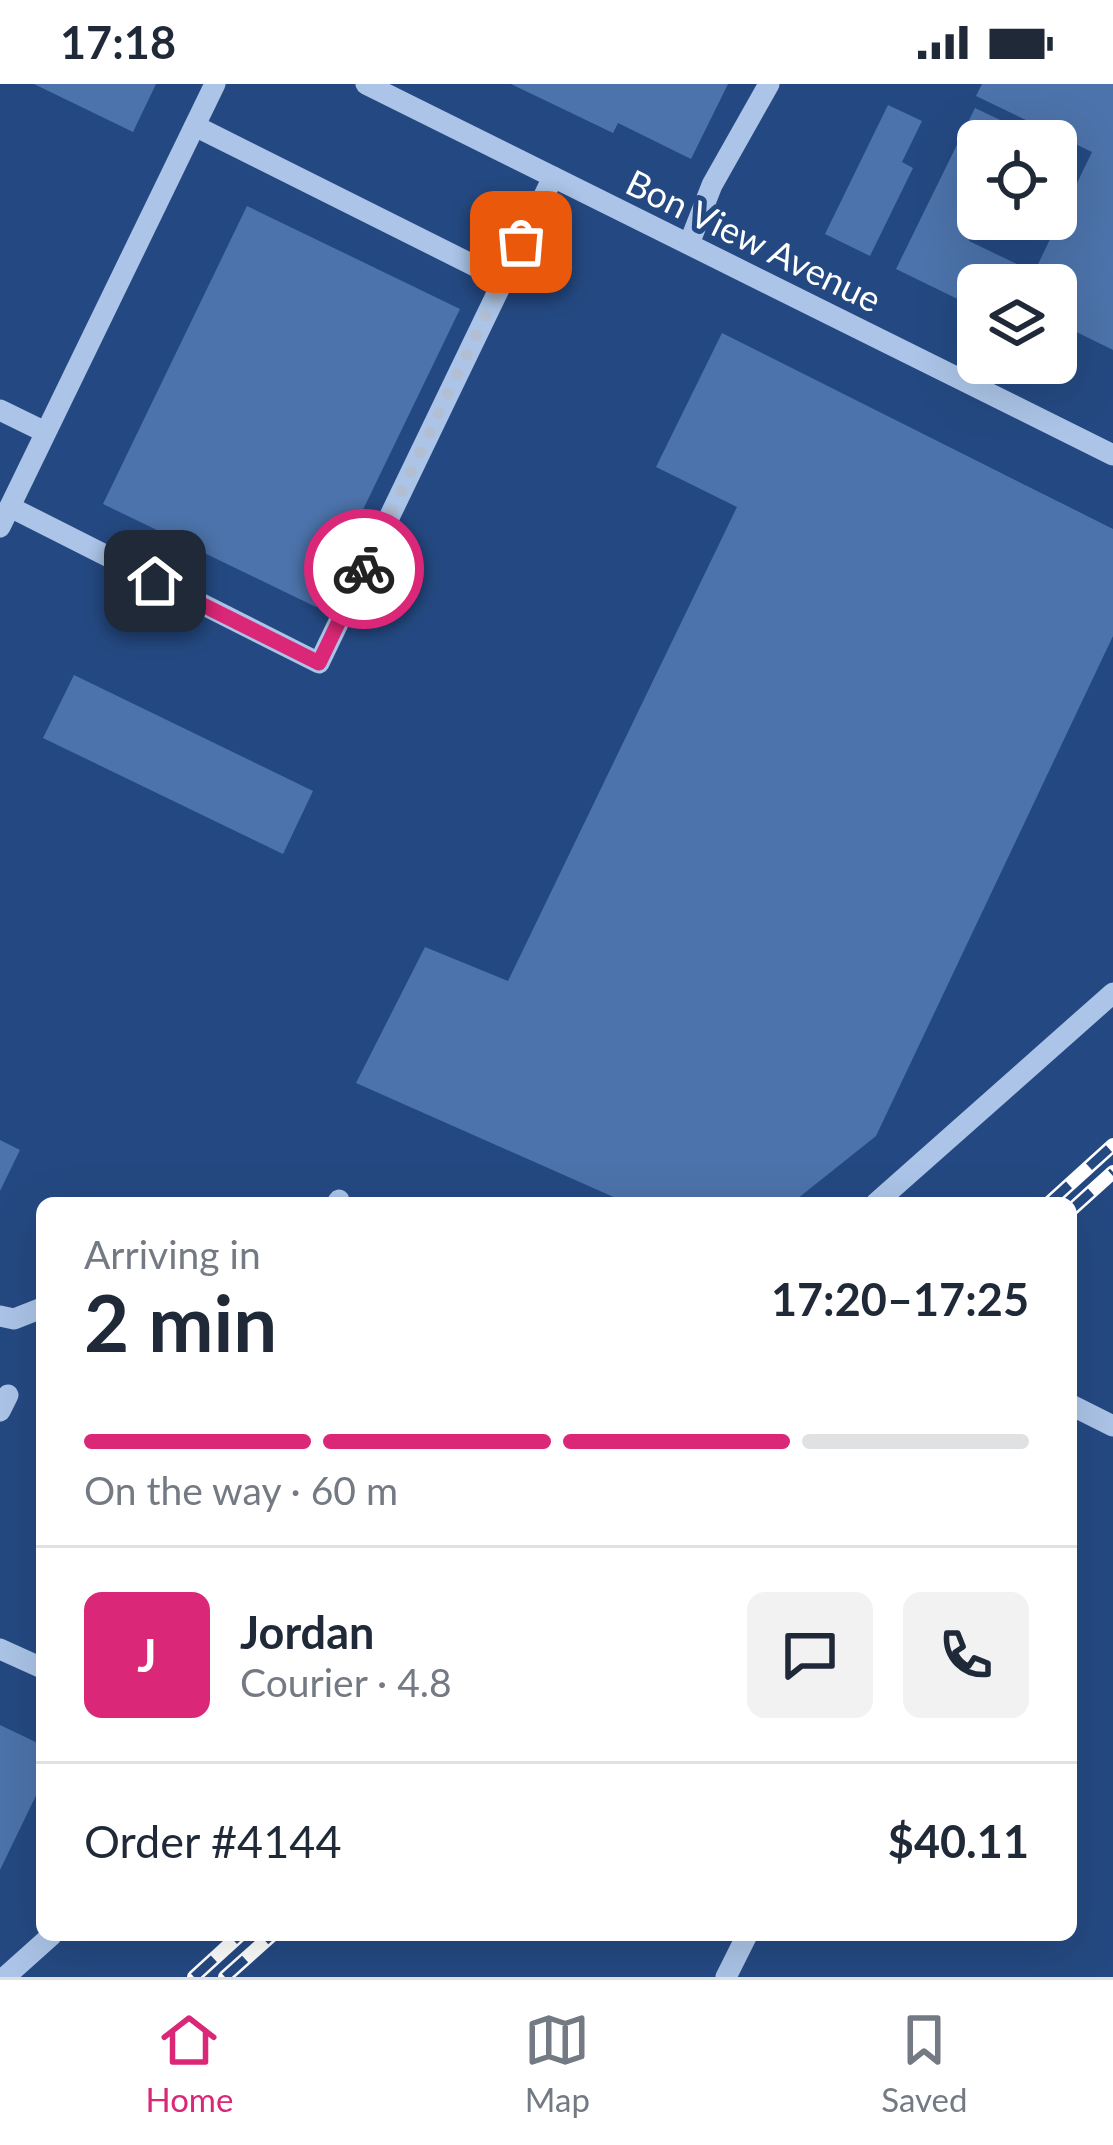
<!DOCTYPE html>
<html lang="en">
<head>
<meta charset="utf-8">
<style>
	:root { --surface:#fff; --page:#f2f2f3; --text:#1f2937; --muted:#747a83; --line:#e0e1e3; --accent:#db2777 }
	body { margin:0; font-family:Lato,sans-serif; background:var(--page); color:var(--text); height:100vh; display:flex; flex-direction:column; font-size:45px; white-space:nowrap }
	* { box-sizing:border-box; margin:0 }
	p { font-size:39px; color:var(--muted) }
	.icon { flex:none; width:66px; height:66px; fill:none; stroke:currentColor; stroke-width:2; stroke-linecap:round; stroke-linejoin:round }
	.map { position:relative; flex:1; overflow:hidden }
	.drawer { position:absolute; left:36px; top:1113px; width:1041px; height:744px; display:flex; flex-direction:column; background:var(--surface); border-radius:18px; box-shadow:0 12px 48px #0002 }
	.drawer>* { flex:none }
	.buttons { position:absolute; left:957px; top:36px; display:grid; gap:24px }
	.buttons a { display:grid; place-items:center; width:120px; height:120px; border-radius:18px; background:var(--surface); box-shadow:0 12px 48px #0002; font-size:60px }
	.pin { position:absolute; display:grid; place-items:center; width:102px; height:102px; color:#fff; margin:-51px; border-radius:24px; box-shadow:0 6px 18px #0006 }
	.courier { position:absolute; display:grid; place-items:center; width:120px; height:120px; margin:-60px; border:9px solid #db2777; border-radius:50%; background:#fff; color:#222; box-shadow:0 3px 15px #0007 }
	.head em { font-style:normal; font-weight:700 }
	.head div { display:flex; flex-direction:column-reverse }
	.head { display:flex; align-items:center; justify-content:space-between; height:204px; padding:0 48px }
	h1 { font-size:78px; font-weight:700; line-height:90px }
	.bar { display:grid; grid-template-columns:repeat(4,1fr); gap:18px 12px; align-content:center; height:144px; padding:0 48px }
	.bar i { height:15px; border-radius:9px; background:var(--line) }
	.bar .on { background:var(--accent) }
	.bar p { grid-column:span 4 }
	.line { display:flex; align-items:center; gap:30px; padding:0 48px; border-top:3px solid var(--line) }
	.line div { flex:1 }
	.round { display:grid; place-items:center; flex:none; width:126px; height:126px; border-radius:18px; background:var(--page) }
	.status { display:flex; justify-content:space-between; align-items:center; height:84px; padding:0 60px; background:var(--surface); direction:ltr }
	.status svg { height:33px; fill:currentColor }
	.menu { display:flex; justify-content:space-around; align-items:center; height:168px; border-top:3px solid var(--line); background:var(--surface); font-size:33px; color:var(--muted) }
	.menu a { display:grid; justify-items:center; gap:6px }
	.menu .on { color:var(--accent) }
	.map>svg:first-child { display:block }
	.building { fill:#4c73ab }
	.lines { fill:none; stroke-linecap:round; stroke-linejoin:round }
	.minor { stroke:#abc4e7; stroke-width:21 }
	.rail-casing { stroke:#fff; stroke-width:14 }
	.rail { stroke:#244982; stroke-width:9; stroke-dasharray:27; stroke-linecap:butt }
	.done { stroke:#b2bfd3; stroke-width:12; stroke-dasharray:0 21.6 }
	.route { stroke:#db2777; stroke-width:15 }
	.labels { text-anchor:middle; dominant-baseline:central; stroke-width:10; stroke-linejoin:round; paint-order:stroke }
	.street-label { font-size:36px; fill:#fff; stroke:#244982 }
</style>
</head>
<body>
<div class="status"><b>17:18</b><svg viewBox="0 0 49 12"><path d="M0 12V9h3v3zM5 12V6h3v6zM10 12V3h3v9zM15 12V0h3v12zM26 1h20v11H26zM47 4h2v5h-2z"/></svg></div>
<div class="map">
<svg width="1113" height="1893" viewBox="0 0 1113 1893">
	<rect width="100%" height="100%" fill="#244982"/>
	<!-- building -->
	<g class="building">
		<polygon points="34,0 156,0 133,48"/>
		<polygon points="511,0 728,0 691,75 618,39 613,49"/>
		<polygon points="982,0 1113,0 1113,266 1056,238 1056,201 1028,201 1092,68 976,12"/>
		<polygon points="888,21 922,37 902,78 913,84 870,172 825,150"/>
		<polygon points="975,24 1023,47 1018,57 978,57 980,135 969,157 1023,183 1014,201 978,201 978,225 896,185"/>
		<polygon points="247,122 460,225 316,523 103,420"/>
		<polygon points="722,249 1113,445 1113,552 876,1052 792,1119 627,1119 356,999 425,863 508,897 737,423 656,383"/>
		<polygon points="74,591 313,707 283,770 43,654"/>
		<polygon points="0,1056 20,1066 0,1107"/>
		<polygon points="0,1641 42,1661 42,1699 0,1786"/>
	</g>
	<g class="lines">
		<!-- minor -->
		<g class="minor">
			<polyline points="366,0 1113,371"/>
			<polyline points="195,42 503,196"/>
			<polyline points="689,160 712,101 769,0"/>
			<polyline points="0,326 45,348"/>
			<polyline points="10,423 319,579 553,93"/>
			<polyline points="0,443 215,0"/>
			<polyline points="337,1119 339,1116"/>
			<polyline points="876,1119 1113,909"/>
			<polyline points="0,1232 14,1235 42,1224"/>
			<polyline points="1071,1321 1113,1342"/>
			<polyline points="0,1327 8,1311"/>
			<polyline points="0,1565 42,1584"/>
			<polyline points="5,1893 52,1851"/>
			<polyline points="726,1893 747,1851"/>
		</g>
		<defs>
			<g id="rail">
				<polyline points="1049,1119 1113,1061"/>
				<polyline points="1071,1126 1113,1088"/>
				<polyline points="194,1893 240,1851"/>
				<polyline points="225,1893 272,1851"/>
			</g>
		</defs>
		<!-- rail casing -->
		<use href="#rail" class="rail-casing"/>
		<!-- rail -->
		<use href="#rail" class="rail"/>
	</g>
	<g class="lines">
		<!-- done -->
		<polyline class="done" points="364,485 521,158"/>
		<!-- route -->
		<polyline class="route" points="155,497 319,579 364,485"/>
	</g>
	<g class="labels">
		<!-- street labels -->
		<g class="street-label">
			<text transform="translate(754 156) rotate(26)">Bon View Avenue</text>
		</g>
	</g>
</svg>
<div class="buttons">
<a><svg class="icon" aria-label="locate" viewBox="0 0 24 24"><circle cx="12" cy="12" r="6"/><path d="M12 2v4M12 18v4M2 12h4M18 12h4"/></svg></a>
<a><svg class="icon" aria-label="layers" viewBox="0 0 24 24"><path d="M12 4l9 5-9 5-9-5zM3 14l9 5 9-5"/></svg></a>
</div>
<div class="pin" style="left:521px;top:158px;background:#ea580c"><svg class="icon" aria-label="bag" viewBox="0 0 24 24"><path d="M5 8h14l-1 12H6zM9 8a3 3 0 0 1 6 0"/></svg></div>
<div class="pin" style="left:155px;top:497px;background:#1f2937"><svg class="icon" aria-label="home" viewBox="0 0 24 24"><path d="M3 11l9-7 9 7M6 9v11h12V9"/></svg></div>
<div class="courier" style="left:364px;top:485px"><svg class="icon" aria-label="bike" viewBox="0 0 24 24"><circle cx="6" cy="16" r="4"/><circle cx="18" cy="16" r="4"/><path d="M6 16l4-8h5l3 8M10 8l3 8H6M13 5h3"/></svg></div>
<section class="drawer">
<div class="head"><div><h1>2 min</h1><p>Arriving in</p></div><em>17:20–17:25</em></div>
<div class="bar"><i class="on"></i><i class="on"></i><i class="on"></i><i></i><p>On the way · 60 m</p></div>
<div class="line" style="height:216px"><b class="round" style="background:var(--accent);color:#fff">J</b><div><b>Jordan</b><p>Courier · 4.8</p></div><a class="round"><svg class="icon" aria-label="chat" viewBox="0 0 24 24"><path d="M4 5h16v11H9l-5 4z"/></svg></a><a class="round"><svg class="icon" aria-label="phone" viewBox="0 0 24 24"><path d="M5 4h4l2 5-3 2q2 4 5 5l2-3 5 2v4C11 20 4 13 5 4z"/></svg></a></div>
<div class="line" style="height:156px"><div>Order #4144</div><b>$40.11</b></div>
</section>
</div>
<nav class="menu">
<a class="on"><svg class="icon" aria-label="home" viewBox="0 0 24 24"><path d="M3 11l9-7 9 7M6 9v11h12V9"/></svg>Home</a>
<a><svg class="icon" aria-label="map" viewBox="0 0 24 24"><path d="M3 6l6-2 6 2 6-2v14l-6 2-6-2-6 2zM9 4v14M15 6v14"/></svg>Map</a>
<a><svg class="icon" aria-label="saved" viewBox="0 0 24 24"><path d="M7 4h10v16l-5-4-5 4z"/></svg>Saved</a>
</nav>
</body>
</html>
